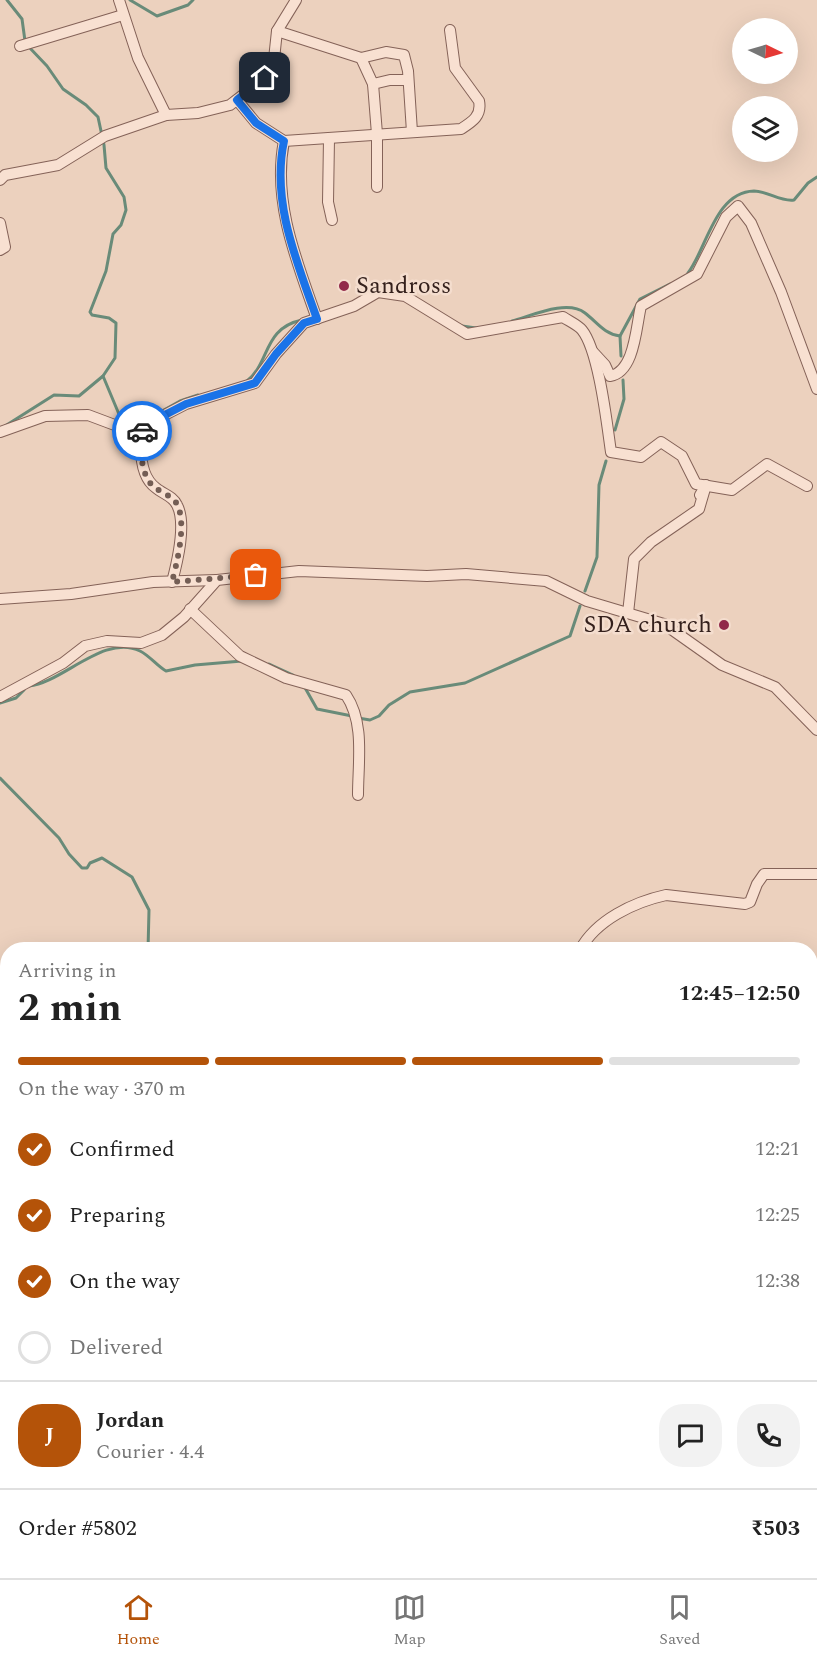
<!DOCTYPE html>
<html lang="en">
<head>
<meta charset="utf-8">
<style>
	:root { --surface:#fff; --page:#f2f2f2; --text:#222; --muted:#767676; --line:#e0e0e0; --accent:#b45309 }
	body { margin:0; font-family:Spectral,serif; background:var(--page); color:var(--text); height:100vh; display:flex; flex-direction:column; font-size:22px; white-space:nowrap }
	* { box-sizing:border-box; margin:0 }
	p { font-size:20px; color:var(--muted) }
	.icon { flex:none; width:33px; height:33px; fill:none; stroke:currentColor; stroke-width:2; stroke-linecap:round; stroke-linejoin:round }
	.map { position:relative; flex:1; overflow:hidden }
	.sheet { position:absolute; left:0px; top:942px; width:818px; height:636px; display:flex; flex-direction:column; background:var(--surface); border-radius:24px 24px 0 0; box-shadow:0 6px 24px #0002 }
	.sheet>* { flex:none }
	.needle { width:39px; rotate:95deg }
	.fabs { position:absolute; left:732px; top:18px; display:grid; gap:12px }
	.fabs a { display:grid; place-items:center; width:66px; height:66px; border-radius:50%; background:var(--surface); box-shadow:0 6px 24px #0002; font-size:30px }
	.pin { position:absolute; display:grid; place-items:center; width:51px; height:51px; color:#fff; margin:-26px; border-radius:12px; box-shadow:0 3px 9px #0006 }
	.courier { position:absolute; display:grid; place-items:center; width:60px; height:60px; margin:-30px; border:4px solid #1a73e8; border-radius:50%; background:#fff; color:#222; box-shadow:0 2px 8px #0007 }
	.headline em { font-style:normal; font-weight:700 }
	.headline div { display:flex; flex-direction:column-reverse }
	.headline { display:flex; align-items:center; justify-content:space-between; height:102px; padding:0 18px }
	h1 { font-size:39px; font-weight:700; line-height:45px }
	.bar { display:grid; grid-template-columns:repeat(4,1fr); gap:9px 6px; align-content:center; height:72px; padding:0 18px }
	.bar i { height:8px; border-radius:4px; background:var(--line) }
	.bar .selected { background:var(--accent) }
	.bar p { grid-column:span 4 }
	.line { display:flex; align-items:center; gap:15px; padding:0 18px; border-top:2px solid var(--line) }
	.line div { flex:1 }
	.round { display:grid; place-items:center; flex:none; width:63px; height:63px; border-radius:24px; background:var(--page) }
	ol { padding:0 18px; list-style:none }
	li { display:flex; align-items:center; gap:18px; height:66px }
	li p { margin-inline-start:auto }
	li .icon { padding:6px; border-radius:50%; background:var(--accent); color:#fff; stroke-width:4 }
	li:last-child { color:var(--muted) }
	li i { width:33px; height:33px; border:3px solid var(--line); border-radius:50% }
	.dock { display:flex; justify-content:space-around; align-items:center; height:84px; border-top:2px solid var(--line); background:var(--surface); font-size:16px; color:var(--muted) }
	.dock a { display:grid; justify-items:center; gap:3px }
	.dock .selected { color:var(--accent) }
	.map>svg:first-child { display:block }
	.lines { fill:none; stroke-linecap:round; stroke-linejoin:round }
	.stream { stroke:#698b79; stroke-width:3 }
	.minor-casing { stroke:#846258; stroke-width:12 }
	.minor { stroke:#f8e0d1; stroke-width:10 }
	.done { stroke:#745e55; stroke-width:6; stroke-dasharray:0 10.8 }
	.route { stroke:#1a73e8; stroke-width:8 }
	.poi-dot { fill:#912949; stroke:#f4ddce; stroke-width:2 }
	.labels { text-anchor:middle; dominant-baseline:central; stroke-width:5; stroke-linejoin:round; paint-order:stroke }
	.poi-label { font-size:24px; fill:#34201c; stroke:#f4ddce; text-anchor:start }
</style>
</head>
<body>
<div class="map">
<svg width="817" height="1578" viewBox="0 0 817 1578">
	<rect width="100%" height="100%" fill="#ecd1be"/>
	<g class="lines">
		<!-- stream -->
		<g class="stream">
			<polyline points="7,0 22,19 25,41"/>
			<polyline points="130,0 157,16 188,5 193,0"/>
			<polyline points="28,46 47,66 63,89 86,105 98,117 104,145 106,168 124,197 126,210 121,225 113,234 106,271 90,312 92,315 109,318 116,323 115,358 103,376"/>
			<path d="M688,273c19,-25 27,-81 66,-82 14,0 26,11 40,9l14,-17 9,-6"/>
			<path d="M512,321c19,-5 55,-22 73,-8 12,9 19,21 35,23l20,-37 30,-15"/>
			<polyline points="462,326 476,328"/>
			<polyline points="620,336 621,356"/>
			<path d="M247,381c23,-18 16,-53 55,-61"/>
			<polyline points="155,415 180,401 198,395"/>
			<polyline points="5,426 54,395 79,396 103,376 121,419 127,422"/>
			<polyline points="615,430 624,399 623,380"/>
			<polyline points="585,591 597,557 599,485 606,461"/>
			<polyline points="269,664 293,675"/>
			<path d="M29,686c33,-3 76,-53 111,-35 10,5 17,15 26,20l29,-6 47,-4"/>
			<polyline points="304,686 317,709 352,716"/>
			<polyline points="0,703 16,698 24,690"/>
			<polyline points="358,718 370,720 379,716 389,705 410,692 465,683 570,636 580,606"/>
			<polyline points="0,778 59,838 69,854 82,868 87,868 90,863 102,858 132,877 149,910 148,950"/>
			<polyline points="810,1318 817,1321"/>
			<polyline points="0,1569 8,1567"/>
			<polyline points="545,1578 548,1570"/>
		</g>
		<defs>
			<g id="minor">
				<polyline points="119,0 138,58 166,115"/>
				<polyline points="277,31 361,58 386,52 404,55 408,71 412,132"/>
				<polyline points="20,46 123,15"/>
				<polyline points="361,58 373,84 377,134 377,187"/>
				<polyline points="373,84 390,80 408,80"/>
				<polyline points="237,100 256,123 284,141"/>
				<polyline points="329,139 328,202 332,220"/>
				<polyline points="0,180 5,175 58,165 105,136 166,115 198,113 230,105 265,78 274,59 277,31 296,0"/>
				<polyline points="0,223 5,247 0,250"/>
				<path d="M317,319c-20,-57 -45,-117 -33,-178l177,-12c11,-7 21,-13 18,-28l-24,-33 -5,-38"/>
				<path d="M593,352l12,13 5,11c25,-4 26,-50 31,-70l56,-32 29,-57 12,-11 13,17 30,69 36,97"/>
				<path d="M143,423c-3,20 -5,52 13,65 7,6 17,8 21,17 10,19 0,58 -5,77"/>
				<path d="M0,432l45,-16 43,-1 32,12 33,-6 33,-17 69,-21 21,-29 28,-31 50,-17 24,-14 27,4 62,38 96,-17c6,4 15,8 19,13 17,21 25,95 29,122l30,5 20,-15 21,14 14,28 36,6 35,-26 40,22"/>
				<polyline points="0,599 71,594 153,582 217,580"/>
				<path d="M190,609l50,47 46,22 60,17c19,28 12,67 12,100"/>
				<polyline points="628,613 634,559 651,542 699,509 706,485 700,495"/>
				<polyline points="0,697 63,663 85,646 107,641 141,643 162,635 184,617 217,580 299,571 427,576 466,574 546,581 587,601 664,624 722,665 775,687 817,730"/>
				<path d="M580,950c16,-30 54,-48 86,-55l79,9 5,-2 7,-18 7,-10h53"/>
				<polyline points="810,1258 813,1246"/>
				<polyline points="810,1346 817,1345"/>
				<polyline points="534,1570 535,1578"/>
				<polyline points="212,1578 218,1570"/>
			</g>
		</defs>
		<!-- minor casing -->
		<use href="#minor" class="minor-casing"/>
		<!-- minor -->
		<use href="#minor" class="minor"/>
	</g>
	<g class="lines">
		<!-- done -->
		<path class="done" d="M142,431c-2,18 -2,45 13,57 8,5 17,8 22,16 10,20 0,58 -5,78l84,-7"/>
		<!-- route -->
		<path class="route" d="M142,431l1,-8 10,-2 33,-17 69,-21 21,-29 28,-31 13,-4c-20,-57 -46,-117 -33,-178l-28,-18 -19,-23 28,-22"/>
	</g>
	<!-- markers -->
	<g class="poi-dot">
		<circle cx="344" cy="286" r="6"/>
		<circle cx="724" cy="625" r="6"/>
	</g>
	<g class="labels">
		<!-- poi labels -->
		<g class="poi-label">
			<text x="356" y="286">Sandross</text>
			<text x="712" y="625" text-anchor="end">SDA church</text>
		</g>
	</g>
</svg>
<div class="fabs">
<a><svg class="needle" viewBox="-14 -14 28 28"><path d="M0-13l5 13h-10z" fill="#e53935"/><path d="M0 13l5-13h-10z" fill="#767676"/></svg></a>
<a><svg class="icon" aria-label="layers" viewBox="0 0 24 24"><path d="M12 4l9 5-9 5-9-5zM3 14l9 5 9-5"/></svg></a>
</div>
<div class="pin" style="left:256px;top:575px;background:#ea580c"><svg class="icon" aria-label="bag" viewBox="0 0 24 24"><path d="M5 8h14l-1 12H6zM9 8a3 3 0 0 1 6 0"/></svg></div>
<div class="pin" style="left:265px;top:78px;background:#1f2937"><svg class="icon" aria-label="home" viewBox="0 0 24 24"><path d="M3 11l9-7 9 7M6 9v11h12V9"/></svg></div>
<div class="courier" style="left:142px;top:431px"><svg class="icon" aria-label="car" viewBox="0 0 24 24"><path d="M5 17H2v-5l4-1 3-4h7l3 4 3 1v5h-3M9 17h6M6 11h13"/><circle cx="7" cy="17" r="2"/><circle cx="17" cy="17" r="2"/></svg></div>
<section class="sheet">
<div class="headline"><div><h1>2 min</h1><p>Arriving in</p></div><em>12:45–12:50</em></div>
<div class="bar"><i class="selected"></i><i class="selected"></i><i class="selected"></i><i></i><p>On the way · 370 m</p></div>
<ol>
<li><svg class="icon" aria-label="check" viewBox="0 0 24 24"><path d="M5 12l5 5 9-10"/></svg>Confirmed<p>12:21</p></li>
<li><svg class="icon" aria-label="check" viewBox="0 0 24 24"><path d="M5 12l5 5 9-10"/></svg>Preparing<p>12:25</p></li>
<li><svg class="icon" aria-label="check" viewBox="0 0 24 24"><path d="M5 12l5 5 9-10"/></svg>On the way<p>12:38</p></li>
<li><i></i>Delivered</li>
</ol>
<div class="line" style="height:108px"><b class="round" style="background:var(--accent);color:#fff">J</b><div><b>Jordan</b><p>Courier · 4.4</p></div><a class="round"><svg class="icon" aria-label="chat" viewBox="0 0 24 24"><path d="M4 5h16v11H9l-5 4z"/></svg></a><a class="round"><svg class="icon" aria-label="phone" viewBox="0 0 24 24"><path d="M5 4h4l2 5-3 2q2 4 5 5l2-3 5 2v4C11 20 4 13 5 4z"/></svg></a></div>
<div class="line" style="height:78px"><div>Order #5802</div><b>₹503</b></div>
</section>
</div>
<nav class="dock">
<a class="selected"><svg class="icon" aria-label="home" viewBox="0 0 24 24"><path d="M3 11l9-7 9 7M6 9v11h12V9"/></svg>Home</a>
<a><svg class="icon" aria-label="map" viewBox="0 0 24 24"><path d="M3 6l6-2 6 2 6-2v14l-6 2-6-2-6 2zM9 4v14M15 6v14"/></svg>Map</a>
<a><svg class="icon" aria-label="saved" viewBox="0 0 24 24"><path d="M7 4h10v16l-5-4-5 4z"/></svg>Saved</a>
</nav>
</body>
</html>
